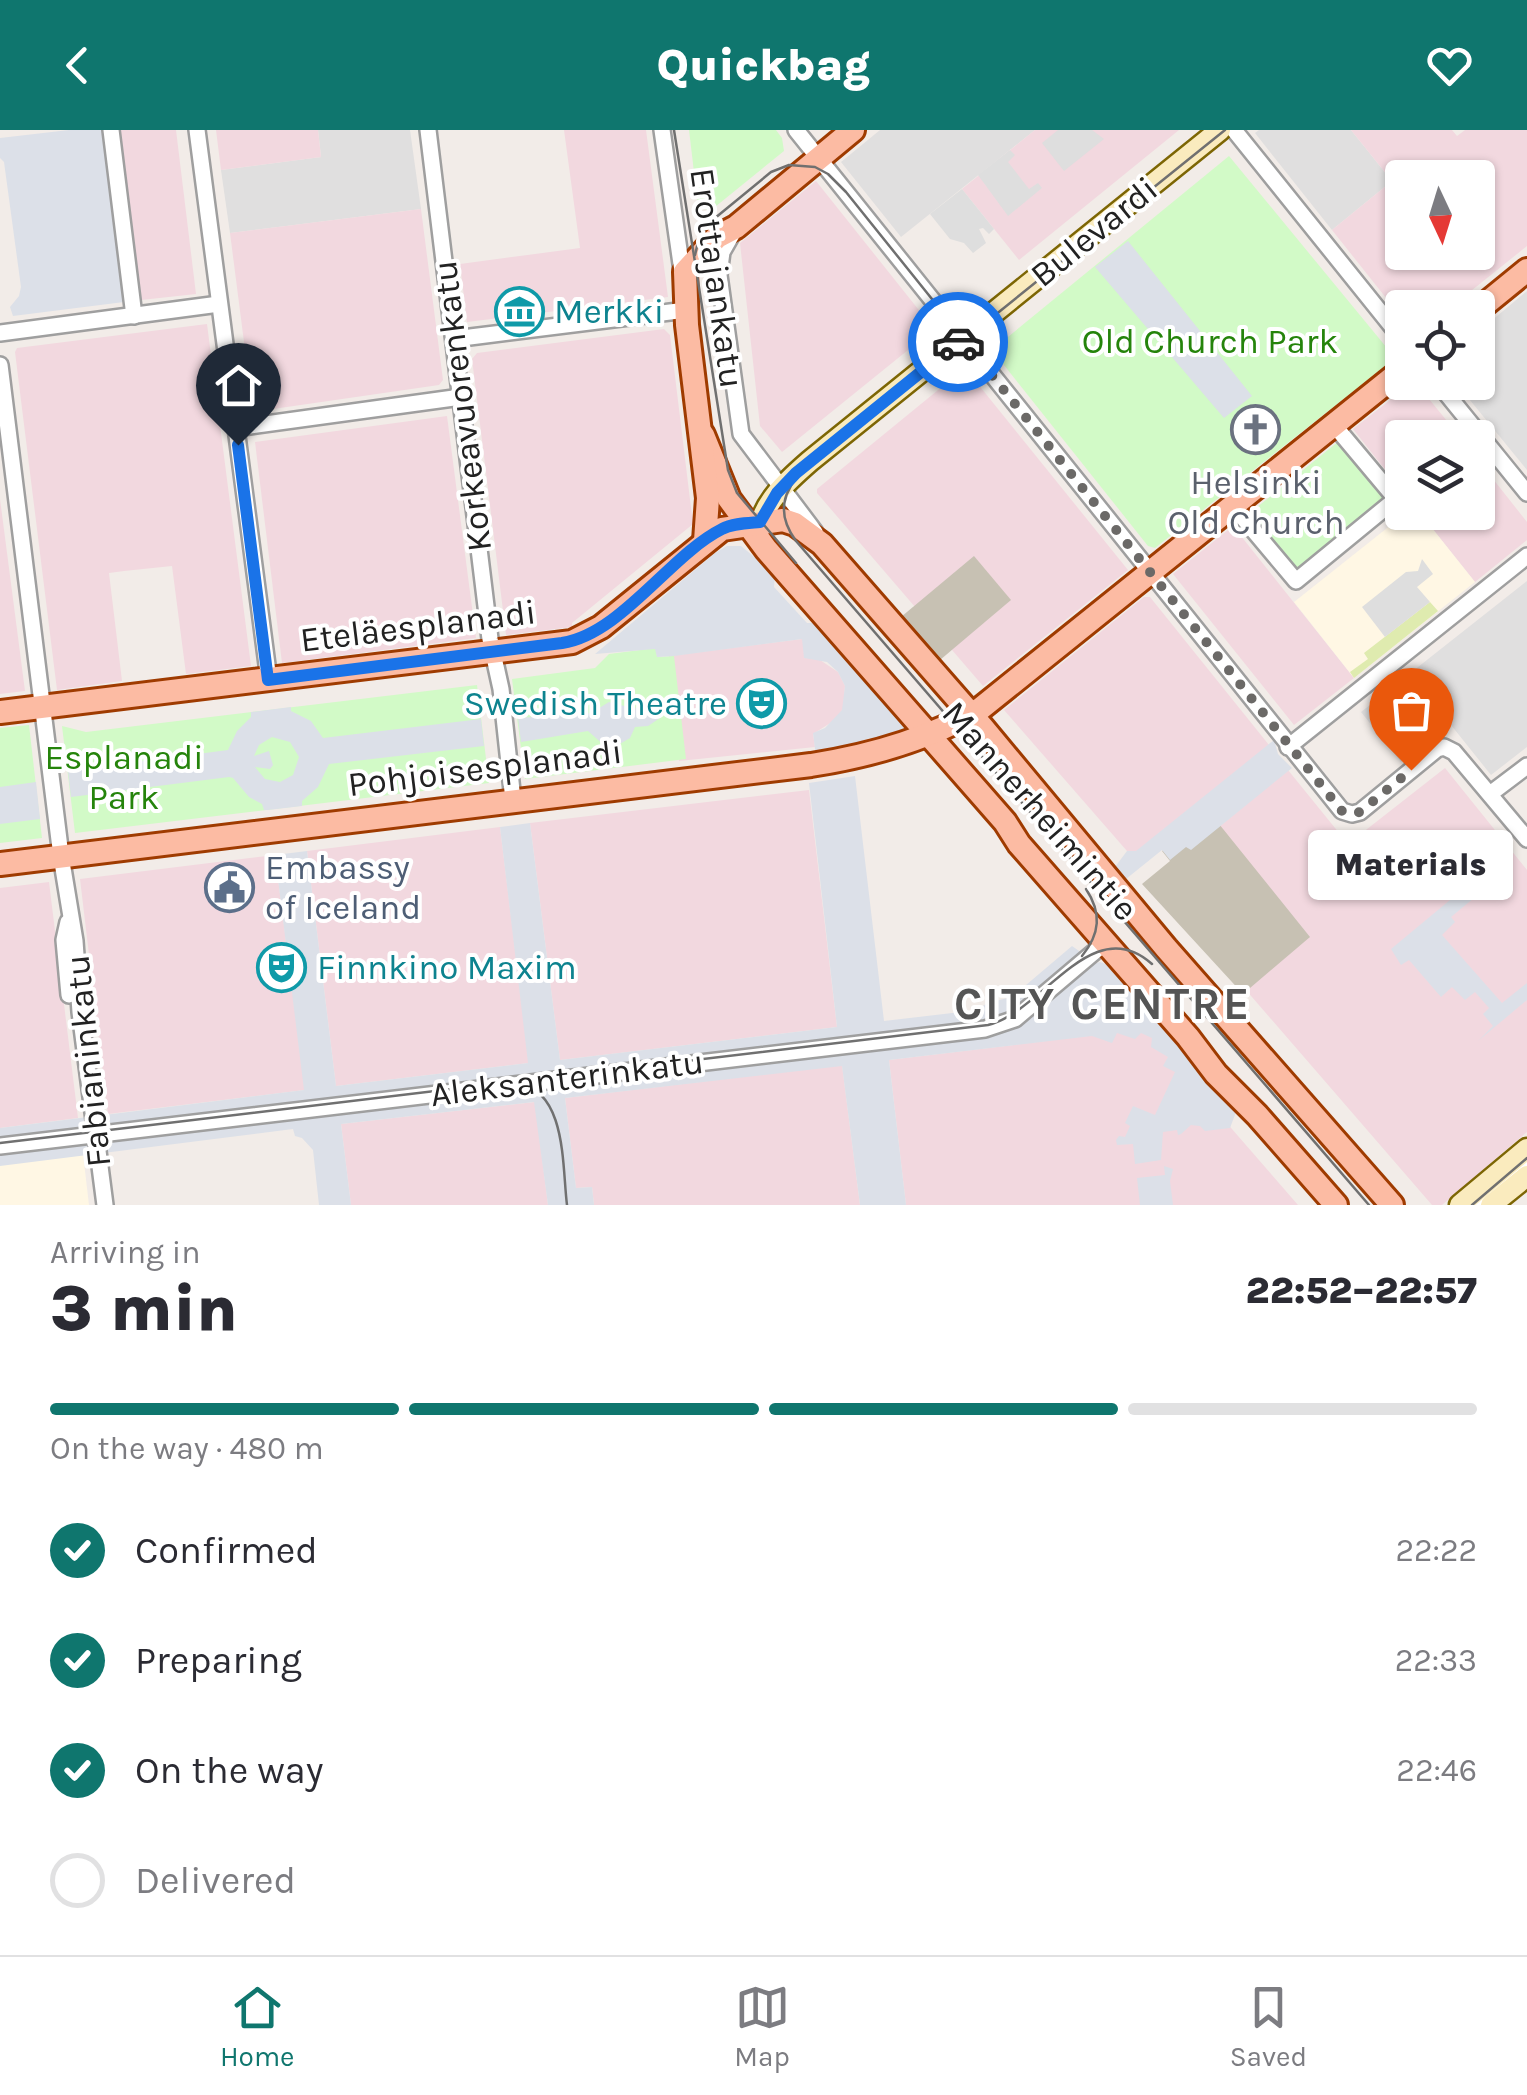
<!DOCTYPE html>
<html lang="en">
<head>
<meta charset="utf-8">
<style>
	:root { --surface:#fff; --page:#f7f7f7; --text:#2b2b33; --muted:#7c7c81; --line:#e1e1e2; --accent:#0f766e }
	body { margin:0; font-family:Karla,sans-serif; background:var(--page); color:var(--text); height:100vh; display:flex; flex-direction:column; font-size:38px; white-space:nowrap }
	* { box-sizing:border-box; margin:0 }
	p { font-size:32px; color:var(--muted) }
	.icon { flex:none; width:55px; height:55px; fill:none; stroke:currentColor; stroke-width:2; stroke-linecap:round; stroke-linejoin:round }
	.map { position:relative; height:1075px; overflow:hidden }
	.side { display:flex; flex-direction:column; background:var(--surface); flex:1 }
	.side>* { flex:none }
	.needle { width:65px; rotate:176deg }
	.buttons { position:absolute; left:1385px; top:30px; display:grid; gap:20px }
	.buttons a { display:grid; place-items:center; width:110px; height:110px; border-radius:10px; background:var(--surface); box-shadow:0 2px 8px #0004; font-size:50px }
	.pin { position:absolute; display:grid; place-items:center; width:85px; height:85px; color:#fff; margin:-102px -42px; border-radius:50% 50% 50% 0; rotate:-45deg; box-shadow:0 0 10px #0007 }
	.pin .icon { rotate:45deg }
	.courier { position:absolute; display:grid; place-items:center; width:100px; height:100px; margin:-50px; border:8px solid #1a73e8; border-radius:50%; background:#fff; color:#222; box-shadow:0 2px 12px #0007 }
	.bubble { position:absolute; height:70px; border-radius:10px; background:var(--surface); box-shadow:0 2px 8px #0004; font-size:32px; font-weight:800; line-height:70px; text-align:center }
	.overview em { font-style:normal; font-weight:800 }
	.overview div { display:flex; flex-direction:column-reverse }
	.overview { display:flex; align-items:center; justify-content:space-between; height:170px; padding:0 50px }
	h1 { font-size:65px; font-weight:800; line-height:75px }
	.bar { display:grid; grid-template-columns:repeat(4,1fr); gap:15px 10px; align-content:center; height:120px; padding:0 50px }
	.bar i { height:12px; border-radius:8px; background:var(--line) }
	.bar .current { background:var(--accent) }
	.bar p { grid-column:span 4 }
	ol { padding:0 50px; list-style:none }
	li { display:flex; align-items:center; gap:30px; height:110px }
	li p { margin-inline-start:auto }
	li .icon { padding:10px; border-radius:50%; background:var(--accent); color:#fff; stroke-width:4 }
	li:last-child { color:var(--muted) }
	li i { width:55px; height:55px; border:5px solid var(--line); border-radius:50% }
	header { display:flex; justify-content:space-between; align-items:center; height:130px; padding:0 50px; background:var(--accent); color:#fff; font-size:45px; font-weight:800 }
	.menu { display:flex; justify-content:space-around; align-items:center; height:140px; border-top:2px solid var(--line); background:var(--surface); font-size:28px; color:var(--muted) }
	.menu a { display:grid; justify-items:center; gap:5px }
	.menu .current { color:var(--accent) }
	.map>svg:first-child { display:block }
	.residential { fill:#e0dfdf }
	.commercial { fill:#f2d8df; fill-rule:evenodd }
	.education { fill:#fff7e4 }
	.construction { fill:#c7c1b3 }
	.grass { fill:#dfebaf }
	.park { fill:#d2fac7 }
	.parking { fill:#dedede }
	.plaza { fill:#dce0e8; fill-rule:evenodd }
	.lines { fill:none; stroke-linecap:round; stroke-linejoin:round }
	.street-casing { stroke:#9f9f9f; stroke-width:20 }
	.secondary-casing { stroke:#7d6604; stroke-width:25 }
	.primary-casing { stroke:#9f3b00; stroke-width:28 }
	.street { stroke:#fff; stroke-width:15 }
	.secondary { stroke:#faebbe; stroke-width:20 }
	.primary { stroke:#fcbba3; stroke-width:22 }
	.tram { stroke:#707070; stroke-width:2.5 }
	.done { stroke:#6b6967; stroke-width:10; stroke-dasharray:0 18 }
	.route { stroke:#1a73e8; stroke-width:12 }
	.labels { text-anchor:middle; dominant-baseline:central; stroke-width:8; stroke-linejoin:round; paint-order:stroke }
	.street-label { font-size:35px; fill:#222; stroke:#fff }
	.culture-label { font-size:35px; fill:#0d838f; stroke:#fff; text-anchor:start }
	.park-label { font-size:35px; fill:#25840b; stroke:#fff }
	.worship-label { font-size:35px; fill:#5b616d; stroke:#fff }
	.service-label { font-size:35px; fill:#4e5e75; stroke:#fff; text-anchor:start }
	.district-label { font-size:45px; font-weight:bold; letter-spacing:2.5px; fill:#555; stroke:#fff }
</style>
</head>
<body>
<header><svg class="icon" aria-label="back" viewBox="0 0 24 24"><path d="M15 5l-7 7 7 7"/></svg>Quickbag<svg class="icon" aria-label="heart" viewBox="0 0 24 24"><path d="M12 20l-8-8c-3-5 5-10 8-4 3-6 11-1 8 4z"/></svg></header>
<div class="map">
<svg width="1527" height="1075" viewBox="0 0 1527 1075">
	<rect width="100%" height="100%" fill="#f2ece8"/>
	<!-- residential -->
	<g class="residential">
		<polygon points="318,0 410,0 421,79 230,103 221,40 321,27"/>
		<polygon points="880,0 1035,0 901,107 841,32"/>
		<polygon points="1259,0 1351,0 1392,51 1332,100 1255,3"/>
		<polygon points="1527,161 1527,340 1456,253 1478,252 1478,202"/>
		<polygon points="1527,451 1527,617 1491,645 1451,595 1401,632 1361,582"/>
	</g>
	<!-- commercial -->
	<g class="commercial">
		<polygon points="111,0 176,0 196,164 132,171"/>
		<polygon points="216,0 318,0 321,27 221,40"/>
		<polygon points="564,0 646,0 668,167 467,192 460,134 580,118"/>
		<polygon points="1035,0 1179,0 1019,130 962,59"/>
		<path d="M1351,0h101l5,6 8,-6h62v116l-76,61 -49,1v10l-70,-88 60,-49zM1402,48h76v74h-76z"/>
		<polygon points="816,51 934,199 782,322 760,296 740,113"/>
		<polygon points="421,79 443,250 439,255 253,282 230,103"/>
		<polygon points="207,194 251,536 186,544 172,436 124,441 109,443 122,551 57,560 15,222 17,218"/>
		<polygon points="664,199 670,205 693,394 572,493 572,497 506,505 472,229 477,223"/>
		<polygon points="965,238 1128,440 983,556 817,363 817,359"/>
		<polygon points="1412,253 1416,253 1460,307 1402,308 1402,361 1353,299"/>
		<polygon points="447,286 476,508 282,533 255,312"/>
		<polygon points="1478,330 1527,392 1527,410 1475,452 1420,383 1478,382"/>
		<polygon points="0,369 25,561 0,564"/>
		<polygon points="1233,396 1354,548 1294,595 1173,444"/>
		<polygon points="1144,467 1150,467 1269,615 1136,722 1127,721 1004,580"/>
		<polygon points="802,509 817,528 838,542 845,556 843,579 835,590 813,604 815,617 679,631 669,526"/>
		<polygon points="1445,638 1527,740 1527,1002 1442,1075 1432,1075 1155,755 1223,699 1220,696 1288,640 1348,714"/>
		<polygon points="809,660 837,897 560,930 530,693"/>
		<polygon points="500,697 529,933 336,956 307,721"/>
		<polygon points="275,725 305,960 108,984 80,749"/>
		<polygon points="49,752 78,988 0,998 0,758"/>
		<polygon points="1145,899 1298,1075 906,1075 889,930"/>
		<polygon points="842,935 860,1075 594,1075 592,1057 576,1058 565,968"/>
		<polygon points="535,972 548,1075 351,1075 341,994"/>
	</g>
	<!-- education -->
	<g class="education">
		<polygon points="1406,383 1420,383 1475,452 1354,548 1294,472"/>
		<polygon points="83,1024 89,1075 0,1075 0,1034"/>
	</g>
	<!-- construction -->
	<g class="construction">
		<polygon points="974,426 1011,470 940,530 901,487"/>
		<polygon points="1211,684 1310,807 1243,864 1142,754 1170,731 1162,721"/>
	</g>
	<!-- grass -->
	<polygon class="grass" points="1430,472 1438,481 1354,548 1350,542 1368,529 1364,523"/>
	<!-- park -->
	<g class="park">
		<polygon points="689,0 776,0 782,8 784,21 710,81 698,76"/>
		<polygon points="1229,26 1387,218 1389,233 1155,418 1148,416 992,220"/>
		<polygon points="1339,311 1385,368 1297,439 1251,382"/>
		<polygon points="656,518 657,527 674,526 686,629 525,649 512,549 595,538 609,524"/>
		<polygon points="477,555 489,653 75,703 62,596 86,602"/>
		<polygon points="29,595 42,708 0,713 0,598"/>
	</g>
	<!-- parking -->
	<g class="parking">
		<polygon points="1058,0 1092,0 1104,9 1064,41 1042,13"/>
		<polygon points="1010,20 1015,25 1008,32 1029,59 1038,53 1042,58 1008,86 978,45"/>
		<polygon points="962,59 994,99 989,104 983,98 979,99 986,113 973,123 964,113 950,109 930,84"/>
		<polygon points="1422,429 1433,444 1417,457 1430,472 1385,507 1362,477 1406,442 1418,441"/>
	</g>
	<!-- plaza -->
	<g class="plaza">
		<polygon points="69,0 111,0 132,171 13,186 10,177 19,166 21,157 4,32 0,28 0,8"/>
		<polygon points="1128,111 1252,266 1224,288 1095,137"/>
		<polygon points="727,416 741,416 775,444 774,457 807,493 818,493 910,600 872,612 870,608 816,627 813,603 825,598 842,580 845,556 838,542 827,532 804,528 802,509 674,526 657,527 655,519 595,524 715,423"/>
		<polygon points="609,572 632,578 659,576 660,588 648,596 635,597 630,608 618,615 604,615 588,601 521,612 518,588 591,583"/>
		<path d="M291,577v4l20,10 12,17 158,-19 3,27 -155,18 -11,23 -16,14v5l-34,4h-4l-2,-6 -13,-7 -16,-19 -4,-1 -158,20 -3,-26 160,-21 9,-19 14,-14v-5zM272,607l18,5 9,15 -6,18 -13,7 -15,-3 -10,-12 15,2 3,-4 -4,-14 -15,5 5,-11z"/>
		<polygon points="1274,610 1278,624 1292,638 1191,720 1186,717 1170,730 1162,720 1126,749 1115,737 1127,721 1136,721"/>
		<polygon points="855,646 884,891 978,880 987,873 1012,867 1072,816 1082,823 1028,870 995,890 0,1010 0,998 304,960 275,725 307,721 336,956 528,933 500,697 530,693 560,930 837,897 809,653"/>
		<polygon points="36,652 40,689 0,694 0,657"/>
		<polygon points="1491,736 1495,742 1491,746 1497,754 1492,753 1451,787 1455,792 1442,805 1502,873 1527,853 1527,870 1478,911 1493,896 1483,884 1489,878 1475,862 1465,870 1452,857 1441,867 1409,830 1401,835 1391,819"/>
		<polygon points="1100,832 1111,836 1236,982 1230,998 1205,1001 1200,996 1191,995 1181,1004 1178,1005 1177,1000 1163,1002 1161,1030 1135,1034 1133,1014 1117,1015 1116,1010 1119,1006 1125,1007 1130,996 1125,993 1133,976 1155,985 1175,942 1163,936 1168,927 1151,917 1152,908 1141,903 1135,909 1117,903 1112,913 1092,906 889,930 906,1075 860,1075 842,936 565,968 576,1058 592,1057 594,1075 548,1075 534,972 341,994 351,1075 319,1075 313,1020 302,1008 295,1006 293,999 0,1036 0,1023 988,905 1018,895 1092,834"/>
		<polygon points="1164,1036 1173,1039 1170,1051 1173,1075 1140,1075 1137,1048 1165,1045"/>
	</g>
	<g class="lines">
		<defs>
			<g id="street">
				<polyline points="111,0 134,186"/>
				<polyline points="197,0 269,550"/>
				<polyline points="428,0 490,509 501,559 513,670"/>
				<polyline points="662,0 683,148"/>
				<polyline points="796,0 1342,681 1352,684 1360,682 1437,619 1444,617 1454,622 1527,709"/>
				<polyline points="1234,0 1402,209"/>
				<polyline points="734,101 722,122 719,145 741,304 815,402"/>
				<polyline points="0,203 219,174"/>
				<polyline points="454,209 686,180"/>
				<polyline points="0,235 61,726 75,811 80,882 105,1075"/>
				<polyline points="1437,252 1527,363"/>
				<polyline points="236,298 461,267"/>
				<polyline points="1233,376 1296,451 1396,369 1334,295"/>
				<polyline points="1288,617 1527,426"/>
				<polyline points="1490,664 1527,636"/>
				<polyline points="68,792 64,810 69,865"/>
				<polyline points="0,1016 985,899 1015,889 1106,812"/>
				<polyline points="1477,1075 1527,1033"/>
			</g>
			<g id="secondary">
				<path d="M758,403c5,-31 29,-52 52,-72l410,-331"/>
				<polyline points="1460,1075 1527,1019"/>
				<polyline points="1491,1075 1527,1046"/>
			</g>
			<g id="primary">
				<polyline points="1478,180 1527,140"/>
				<polyline points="703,305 729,369 766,419 1005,692 1019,714 1188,907 1216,944 1257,985 1336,1075"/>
				<polyline points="705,411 708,368 687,195 685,142 717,107 736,97 853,0"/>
				<polyline points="0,582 572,512 601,497 722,399 783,390 795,394 822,414 983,598 1166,818 1392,1075"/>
				<path d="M0,734l811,-99c58,-9 118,-26 169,-56l422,-339"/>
			</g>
		</defs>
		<!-- street casing -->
		<use href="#street" class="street-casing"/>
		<!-- secondary casing -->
		<use href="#secondary" class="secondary-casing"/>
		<!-- primary casing -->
		<use href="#primary" class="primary-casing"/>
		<!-- street -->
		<use href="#street" class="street"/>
		<!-- secondary -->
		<use href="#secondary" class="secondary"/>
		<!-- primary -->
		<use href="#primary" class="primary"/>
		<!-- tram -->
		<g class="tram">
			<polyline points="674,0 728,340 737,363 796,433"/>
			<path d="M1225,0l-420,338c-23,23 -29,46 -9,73l573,664"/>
			<polyline points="695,125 699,108 709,93 771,42 789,35 815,37 828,44 846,62 944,184 950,206 942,228"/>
			<path d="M1082,826c18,-22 20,-43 4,-67"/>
			<path d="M518,953c49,9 44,83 49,122"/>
			<path d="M0,1013l988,-118c55,-13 104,-115 164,-61"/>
			<polyline points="1472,1075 1527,1028"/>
		</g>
	</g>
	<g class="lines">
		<!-- done -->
		<polyline class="done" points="958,212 962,208 1342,681 1352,684 1360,682 1411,640"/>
		<!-- route -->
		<path class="route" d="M238,315l30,235 294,-37c59,-9 108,-88 160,-114 11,-6 26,-6 38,-7l17,-29 19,-20 162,-131"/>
	</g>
	<!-- icons -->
	<defs>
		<symbol id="museum-ring" viewBox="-11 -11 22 22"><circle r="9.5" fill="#fff" stroke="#0f9aa8" stroke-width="1.5"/><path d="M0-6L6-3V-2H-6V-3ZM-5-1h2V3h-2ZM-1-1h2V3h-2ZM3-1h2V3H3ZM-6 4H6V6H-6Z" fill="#0f9aa8"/></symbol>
		<symbol id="church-ring" viewBox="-11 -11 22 22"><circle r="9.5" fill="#fff" stroke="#6b7280" stroke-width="1.5"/><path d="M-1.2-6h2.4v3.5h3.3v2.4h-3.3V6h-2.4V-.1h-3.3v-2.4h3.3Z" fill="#6b7280"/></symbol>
		<symbol id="theatre-ring" viewBox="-11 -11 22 22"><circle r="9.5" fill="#fff" stroke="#0f9aa8" stroke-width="1.5"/><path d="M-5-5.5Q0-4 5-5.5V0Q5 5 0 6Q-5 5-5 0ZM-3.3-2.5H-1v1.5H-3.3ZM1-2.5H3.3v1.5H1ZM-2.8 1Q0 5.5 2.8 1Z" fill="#0f9aa8"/></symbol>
		<symbol id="civic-ring" viewBox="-11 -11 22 22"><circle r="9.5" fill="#fff" stroke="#5c6f8a" stroke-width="1.5"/><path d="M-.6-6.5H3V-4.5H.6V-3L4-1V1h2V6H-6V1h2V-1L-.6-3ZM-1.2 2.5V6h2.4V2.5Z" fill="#5c6f8a"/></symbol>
	</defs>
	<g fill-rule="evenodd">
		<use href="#museum-ring" x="492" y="154" width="55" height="55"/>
		<use href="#church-ring" x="1228" y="272" width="55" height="55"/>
		<use href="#theatre-ring" x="734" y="546" width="55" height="55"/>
		<use href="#civic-ring" x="202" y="730" width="55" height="55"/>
		<use href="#theatre-ring" x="254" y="810" width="55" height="55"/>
	</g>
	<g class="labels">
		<!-- street labels -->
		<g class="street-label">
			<text transform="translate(1094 102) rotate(-39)">Bulevardi</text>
			<text transform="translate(717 148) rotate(82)">Erottajankatu</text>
			<text transform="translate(462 276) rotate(-97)">Korkeavuorenkatu</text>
			<text transform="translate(418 496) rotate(-7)">Eteläesplanadi</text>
			<text transform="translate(485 638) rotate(-7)">Pohjoisesplanadi</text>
			<text transform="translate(1040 681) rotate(49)">Mannerheimintie</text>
			<text transform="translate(88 931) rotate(-96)">Fabianinkatu</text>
			<text transform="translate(567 948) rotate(-7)">Aleksanterinkatu</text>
		</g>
		<!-- culture labels -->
		<g class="culture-label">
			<text x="554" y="181">Merkki</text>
			<text x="727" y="573" text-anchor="end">Swedish Theatre</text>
			<text x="317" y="837">Finnkino Maxim</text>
		</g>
		<!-- park labels -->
		<g class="park-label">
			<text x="1210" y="211">Old Church Park</text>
			<text x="124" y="627">Esplanadi<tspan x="124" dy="40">Park</tspan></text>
		</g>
		<!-- worship labels -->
		<g class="worship-label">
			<text x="1256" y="352">Helsinki<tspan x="1256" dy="40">Old Church</tspan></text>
		</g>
		<!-- service labels -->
		<g class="service-label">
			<text x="265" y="737">Embassy<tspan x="265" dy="40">of Iceland</tspan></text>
		</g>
		<!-- district labels -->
		<g class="district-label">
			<text x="1103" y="874">CITY CENTRE</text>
		</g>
	</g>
</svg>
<div class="buttons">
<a><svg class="needle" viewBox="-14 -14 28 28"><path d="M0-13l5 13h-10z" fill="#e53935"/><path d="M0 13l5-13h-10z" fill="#7c7c81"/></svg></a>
<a><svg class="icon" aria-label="locate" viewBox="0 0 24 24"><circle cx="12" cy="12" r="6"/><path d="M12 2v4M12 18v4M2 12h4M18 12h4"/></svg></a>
<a><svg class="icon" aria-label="layers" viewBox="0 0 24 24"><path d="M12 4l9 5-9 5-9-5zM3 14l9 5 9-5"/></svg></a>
</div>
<div class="pin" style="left:1411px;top:640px;background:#ea580c"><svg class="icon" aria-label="bag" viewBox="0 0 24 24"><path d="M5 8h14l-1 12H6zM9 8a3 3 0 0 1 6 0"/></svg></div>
<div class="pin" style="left:238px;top:315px;background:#1f2937"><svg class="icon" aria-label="home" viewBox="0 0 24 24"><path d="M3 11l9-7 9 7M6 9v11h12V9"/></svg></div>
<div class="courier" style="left:958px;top:212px"><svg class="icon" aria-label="car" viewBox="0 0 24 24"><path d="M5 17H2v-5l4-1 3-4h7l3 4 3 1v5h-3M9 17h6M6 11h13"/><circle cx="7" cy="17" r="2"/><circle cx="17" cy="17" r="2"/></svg></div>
<div class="bubble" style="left:1308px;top:700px;width:205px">Materials</div>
</div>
<section class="side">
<div class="overview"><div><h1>3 min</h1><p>Arriving in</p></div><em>22:52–22:57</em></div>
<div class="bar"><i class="current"></i><i class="current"></i><i class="current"></i><i></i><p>On the way · 480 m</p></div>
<ol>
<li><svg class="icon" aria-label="check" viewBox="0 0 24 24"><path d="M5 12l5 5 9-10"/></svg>Confirmed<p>22:22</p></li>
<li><svg class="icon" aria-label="check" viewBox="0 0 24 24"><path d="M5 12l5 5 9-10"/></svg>Preparing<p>22:33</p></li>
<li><svg class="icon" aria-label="check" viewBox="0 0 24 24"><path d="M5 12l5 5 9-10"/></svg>On the way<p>22:46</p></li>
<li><i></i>Delivered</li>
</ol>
</section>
<nav class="menu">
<a class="current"><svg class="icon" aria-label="home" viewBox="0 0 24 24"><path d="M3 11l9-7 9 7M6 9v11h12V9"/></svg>Home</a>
<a><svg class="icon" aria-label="map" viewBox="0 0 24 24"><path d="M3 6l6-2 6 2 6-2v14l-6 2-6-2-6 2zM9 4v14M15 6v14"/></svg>Map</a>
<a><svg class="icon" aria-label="saved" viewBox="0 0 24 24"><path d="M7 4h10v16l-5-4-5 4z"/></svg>Saved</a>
</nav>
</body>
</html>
